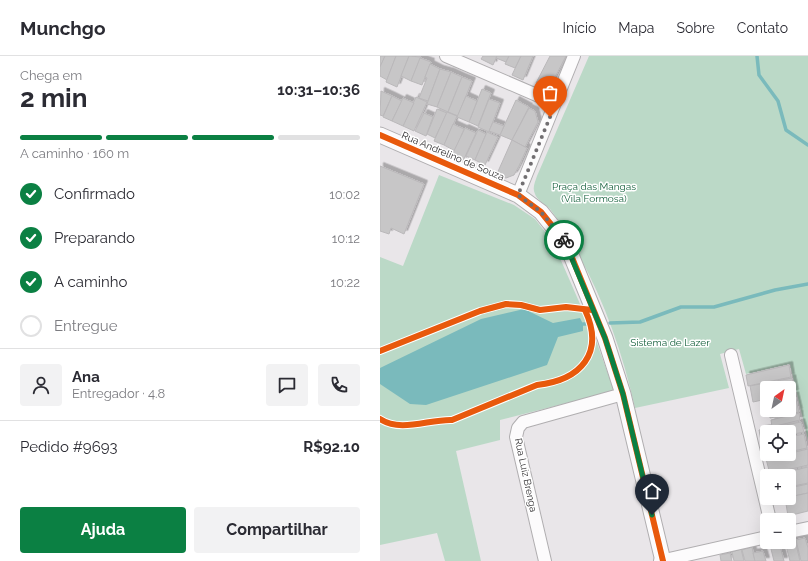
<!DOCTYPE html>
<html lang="pt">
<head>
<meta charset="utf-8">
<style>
	:root { --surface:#fff; --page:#f2f2f3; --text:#2b2b33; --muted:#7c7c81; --line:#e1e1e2; --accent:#0b8043 }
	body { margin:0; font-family:Raleway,sans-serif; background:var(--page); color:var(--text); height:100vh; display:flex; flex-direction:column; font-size:15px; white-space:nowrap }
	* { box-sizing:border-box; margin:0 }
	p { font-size:13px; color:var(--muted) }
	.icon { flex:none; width:22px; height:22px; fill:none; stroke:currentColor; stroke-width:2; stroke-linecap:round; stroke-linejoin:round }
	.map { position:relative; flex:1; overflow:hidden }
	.sheet { display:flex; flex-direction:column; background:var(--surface); width:380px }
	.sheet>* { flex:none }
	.needle { width:26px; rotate:33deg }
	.buttons { position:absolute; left:380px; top:325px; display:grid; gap:8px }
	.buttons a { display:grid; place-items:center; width:36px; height:36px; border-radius:4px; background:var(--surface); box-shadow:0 4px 16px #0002; font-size:20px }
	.pin { position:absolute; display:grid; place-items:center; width:34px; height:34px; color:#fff; margin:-41px -17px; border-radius:50% 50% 50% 0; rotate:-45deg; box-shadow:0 0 4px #0007 }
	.pin .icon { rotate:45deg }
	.courier { position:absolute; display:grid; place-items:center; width:40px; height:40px; margin:-20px; border:3px solid #0b8043; border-radius:50%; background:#fff; color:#222; box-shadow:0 1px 5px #0007 }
	.summary em { font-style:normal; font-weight:700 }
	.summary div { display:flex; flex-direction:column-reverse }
	.summary { display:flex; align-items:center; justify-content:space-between; height:68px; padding:0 20px }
	h1 { font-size:26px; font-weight:700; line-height:30px }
	.bar { display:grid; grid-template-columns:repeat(4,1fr); gap:6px 4px; align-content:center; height:48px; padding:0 20px }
	.bar i { height:5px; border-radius:3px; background:var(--line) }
	.bar .active { background:var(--accent) }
	.bar p { grid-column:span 4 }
	.line { display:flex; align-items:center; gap:10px; padding:0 20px; border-top:1px solid var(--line) }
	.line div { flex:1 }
	.round { display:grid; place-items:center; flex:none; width:42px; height:42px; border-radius:4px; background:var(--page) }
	ol { padding:0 20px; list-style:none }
	li { display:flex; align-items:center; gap:12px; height:44px }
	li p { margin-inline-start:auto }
	li .icon { padding:4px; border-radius:50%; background:var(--accent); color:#fff; stroke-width:4 }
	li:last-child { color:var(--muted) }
	li i { width:22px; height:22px; border:2px solid var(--line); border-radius:50% }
	.action { display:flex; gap:8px; margin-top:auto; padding:8px 20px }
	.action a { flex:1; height:46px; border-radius:4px; background:var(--accent); color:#fff; font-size:16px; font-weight:700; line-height:46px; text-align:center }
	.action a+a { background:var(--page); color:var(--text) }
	header { display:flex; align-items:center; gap:24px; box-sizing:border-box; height:56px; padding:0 20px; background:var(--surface); border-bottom:1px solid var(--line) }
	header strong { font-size:19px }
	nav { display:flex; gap:22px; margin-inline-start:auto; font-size:14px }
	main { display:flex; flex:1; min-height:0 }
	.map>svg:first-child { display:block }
	.green { fill:#bbd9c7 }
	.water { fill:#7ababc }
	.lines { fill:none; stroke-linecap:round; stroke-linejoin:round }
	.stream { stroke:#7ababc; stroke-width:3.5 }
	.building { fill:#c7c6c7; stroke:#bab8ba; filter:url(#shadow) }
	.minor-casing { stroke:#b0aeb0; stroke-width:14 }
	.tertiary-casing { stroke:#b0aeb0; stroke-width:17 }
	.minor { stroke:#fcfbfc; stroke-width:12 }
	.tertiary { stroke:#fcfbfc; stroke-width:15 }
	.cycleway-casing { stroke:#fff; stroke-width:8 }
	.cycleway { stroke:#e8590c; stroke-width:6 }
	.done { stroke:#716e71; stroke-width:4; stroke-dasharray:0 7.2 }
	.route { stroke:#0b8043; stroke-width:5 }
	.labels { text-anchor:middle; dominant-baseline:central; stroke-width:3; stroke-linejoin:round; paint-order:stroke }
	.street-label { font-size:10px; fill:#302e30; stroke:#fff }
	.park-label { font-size:10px; fill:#135f3b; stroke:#fff }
</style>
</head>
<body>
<header>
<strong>Munchgo</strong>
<nav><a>Início</a><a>Mapa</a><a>Sobre</a><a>Contato</a></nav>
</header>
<main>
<section class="sheet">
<div class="summary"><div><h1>2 min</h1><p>Chega em</p></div><em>10:31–10:36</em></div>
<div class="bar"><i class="active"></i><i class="active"></i><i class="active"></i><i></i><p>A caminho · 160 m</p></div>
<ol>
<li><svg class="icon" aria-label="check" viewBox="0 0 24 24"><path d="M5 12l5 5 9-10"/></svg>Confirmado<p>10:02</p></li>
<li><svg class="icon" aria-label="check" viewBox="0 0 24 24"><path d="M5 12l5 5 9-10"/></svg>Preparando<p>10:12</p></li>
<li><svg class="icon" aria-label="check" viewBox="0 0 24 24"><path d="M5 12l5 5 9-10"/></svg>A caminho<p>10:22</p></li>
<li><i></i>Entregue</li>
</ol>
<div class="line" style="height:72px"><a class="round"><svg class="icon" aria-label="person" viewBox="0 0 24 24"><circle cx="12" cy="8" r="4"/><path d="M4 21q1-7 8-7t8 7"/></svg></a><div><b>Ana</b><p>Entregador · 4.8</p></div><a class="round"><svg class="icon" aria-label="chat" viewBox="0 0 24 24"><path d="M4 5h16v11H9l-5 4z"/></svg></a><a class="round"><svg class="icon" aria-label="phone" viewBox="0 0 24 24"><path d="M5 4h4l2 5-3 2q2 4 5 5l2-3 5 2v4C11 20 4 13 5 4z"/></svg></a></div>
<div class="line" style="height:52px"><div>Pedido #9693</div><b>R$92.10</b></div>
<div class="action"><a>Ajuda</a><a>Compartilhar</a></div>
</section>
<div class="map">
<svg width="428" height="505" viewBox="0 0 428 505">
	<defs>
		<filter id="shadow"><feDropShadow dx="3.5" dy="-3.5" stdDeviation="0" flood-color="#0004"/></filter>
	</defs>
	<rect width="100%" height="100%" fill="#e9e6e9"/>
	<!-- green -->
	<g class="green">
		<path d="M209,0h219v384l-18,-76 -44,10 -7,-25 -19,5 9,34 -94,20c-13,-58 -34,-118 -66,-169 -6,-10 -12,-21 -19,-30 -5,-5 -13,-9 -15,-15 -3,-6 0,-12 2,-18z"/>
		<polygon points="59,119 134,149 155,163 173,186 217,287 234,335 120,364 120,384 76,395 101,505 65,505 57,477 0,489 0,201 23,210"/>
	</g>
	<!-- water -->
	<polygon class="water" points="144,253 173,267 200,262 203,268 203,275 178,281 167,309 46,349 30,348 0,328 0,312 101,263"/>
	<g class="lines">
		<!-- stream -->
		<g class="stream">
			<polyline points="377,0 379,19 398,45 406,74 428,89"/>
			<polyline points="230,267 260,266 301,251 334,251 395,234 428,228"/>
			<polyline points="203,268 207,268"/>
		</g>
	</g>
	<!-- building -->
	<g class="building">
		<polygon points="0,0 5,0 0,11"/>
		<polygon points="5,0 16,0 7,24 0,20 0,11"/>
		<polygon points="16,0 29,0 17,31 6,26"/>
		<polygon points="29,0 41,1 31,25 21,20"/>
		<polygon points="103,0 117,0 113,9 101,3"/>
		<polygon points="117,0 129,0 126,6 116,2"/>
		<polygon points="129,0 141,0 135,12 125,8"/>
		<polygon points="141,0 153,0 143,24 132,19"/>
		<polygon points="170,0 186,0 172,27 168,31 165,32 156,27"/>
		<polygon points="40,2 51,6 42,29 31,25"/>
		<polygon points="50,8 60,13 48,45 39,42 47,22 45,21"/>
		<polygon points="60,13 71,16 57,51 47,48"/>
		<polygon points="71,16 82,21 68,56 57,51"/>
		<polygon points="82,21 92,25 78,60 68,56"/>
		<polygon points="102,33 111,37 98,70 89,66"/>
		<polygon points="1,35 12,40 3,60 0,59"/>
		<polygon points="12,40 22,45 12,65 3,61"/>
		<polygon points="86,40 97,45 89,66 77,61"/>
		<polygon points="36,41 47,46 34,75 23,70"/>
		<polygon points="23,42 34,47 23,70 12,65"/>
		<polygon points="109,43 120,47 109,76 98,71"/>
		<polygon points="136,44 149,51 132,84 120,79"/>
		<polygon points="149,52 155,55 158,66 145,91 132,84"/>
		<polygon points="57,53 67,57 55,82 47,78"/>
		<polygon points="67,56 77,60 64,89 54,85"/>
		<polygon points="44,57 53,61 46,80 35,75"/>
		<polygon points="113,66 124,70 120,79 109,75"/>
		<polygon points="73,68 84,73 75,95 64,89"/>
		<polygon points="85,72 96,77 83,105 72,99"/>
		<polygon points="98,74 106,78 95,104 86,100"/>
		<polygon points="107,76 118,81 105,109 95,104"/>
		<polygon points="132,84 147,92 139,110 134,119 126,122 116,120"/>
		<polygon points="0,110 44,128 24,178 11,172 9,178 0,175"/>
		<polygon points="409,309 411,321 368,330 366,319"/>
		<polygon points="412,322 415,337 409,339 409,332 387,332 387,343 373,346 370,330"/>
		<polygon points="415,339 419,356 390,362 389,354 409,354 409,341"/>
		<polygon points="419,357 420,364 392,371 391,364"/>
		<polygon points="421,366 424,376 409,379 409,376 387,376 387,384 381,385 379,374"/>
		<polygon points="424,378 427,392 409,396 409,381"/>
		<polygon points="387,386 387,398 401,398 386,401 383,387"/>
		<polygon points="428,393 428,409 390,418 386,403"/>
		<polygon points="428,411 428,427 409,431 409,420 390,420"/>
		<polygon points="428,428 428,437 409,441 409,432"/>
		<polygon points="428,437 428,455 408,460 405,442"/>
		<polygon points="425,482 428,492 428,505 421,505 416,484"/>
		<polygon points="415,484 420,505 410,505 405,486"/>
		<polygon points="399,486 404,505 394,505 390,489"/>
		<polygon points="372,491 375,505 365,505 362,494"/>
		<polygon points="361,493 364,505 354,505 352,496"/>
		<polygon points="383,495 386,505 375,505 373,497"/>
		<polygon points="350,497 352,505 341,505 340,499"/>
	</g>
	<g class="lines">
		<defs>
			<g id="minor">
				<polyline points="66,0 175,47"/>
				<polyline points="138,139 194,0"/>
				<polyline points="351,299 390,464"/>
				<polyline points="409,476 428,472"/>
				<polyline points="165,505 136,381 138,372 143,366 243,338"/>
				<polyline points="280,505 387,481"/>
			</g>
			<polyline id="tertiary" points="0,79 138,139 161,156 186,187 225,282 243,338 283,505"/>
		</defs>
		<!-- minor casing -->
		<use href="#minor" class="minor-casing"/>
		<!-- tertiary casing -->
		<use href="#tertiary" class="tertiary-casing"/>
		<!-- minor -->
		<use href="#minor" class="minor"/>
		<!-- tertiary -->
		<use href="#tertiary" class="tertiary"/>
		<defs>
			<g id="cycleway">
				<polyline points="0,79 138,139 161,156 186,187 225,282 243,338 283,505"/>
				<polyline points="0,295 100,255 126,248 141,249 160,254 186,251 212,254"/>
				<path d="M0,363c21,14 49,0 72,1l85,-35c44,-5 68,-32 48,-75"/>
			</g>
		</defs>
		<!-- cycleway casing -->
		<use href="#cycleway" class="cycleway-casing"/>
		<!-- cycleway -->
		<use href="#cycleway" class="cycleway"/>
	</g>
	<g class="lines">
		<!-- done -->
		<polyline class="done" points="170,61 138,139 161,156 184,184"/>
		<!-- route -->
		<polyline class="route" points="184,184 225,282 243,338 272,459"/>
	</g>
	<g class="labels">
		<!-- street labels -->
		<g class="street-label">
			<text transform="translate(73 100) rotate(23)">Rua Andrelino de Souza</text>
			<text transform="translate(146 419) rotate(78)">Rua Luiz Brenga</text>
		</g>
		<!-- park labels -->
		<g class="park-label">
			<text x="214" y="130">Praça das Mangas<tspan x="214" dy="12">(Vila Formosa)</tspan></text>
			<text x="290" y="286">Sistema de Lazer</text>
		</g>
	</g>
</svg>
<div class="buttons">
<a><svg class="needle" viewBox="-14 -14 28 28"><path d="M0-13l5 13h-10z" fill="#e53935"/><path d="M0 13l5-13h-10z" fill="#7c7c81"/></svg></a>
<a><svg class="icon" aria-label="locate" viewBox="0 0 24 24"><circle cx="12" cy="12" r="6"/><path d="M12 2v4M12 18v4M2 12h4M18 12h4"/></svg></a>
<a>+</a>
<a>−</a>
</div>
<div class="pin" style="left:170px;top:61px;background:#ea580c"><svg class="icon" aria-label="bag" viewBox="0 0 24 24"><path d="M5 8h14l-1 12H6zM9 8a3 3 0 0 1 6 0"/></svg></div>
<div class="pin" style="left:272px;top:459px;background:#1f2937"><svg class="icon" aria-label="home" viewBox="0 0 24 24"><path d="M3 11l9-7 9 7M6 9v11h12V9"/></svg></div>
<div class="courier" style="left:184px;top:184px"><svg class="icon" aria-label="bike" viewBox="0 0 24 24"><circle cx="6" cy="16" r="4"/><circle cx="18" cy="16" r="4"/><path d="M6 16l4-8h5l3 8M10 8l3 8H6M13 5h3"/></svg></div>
</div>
</main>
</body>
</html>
